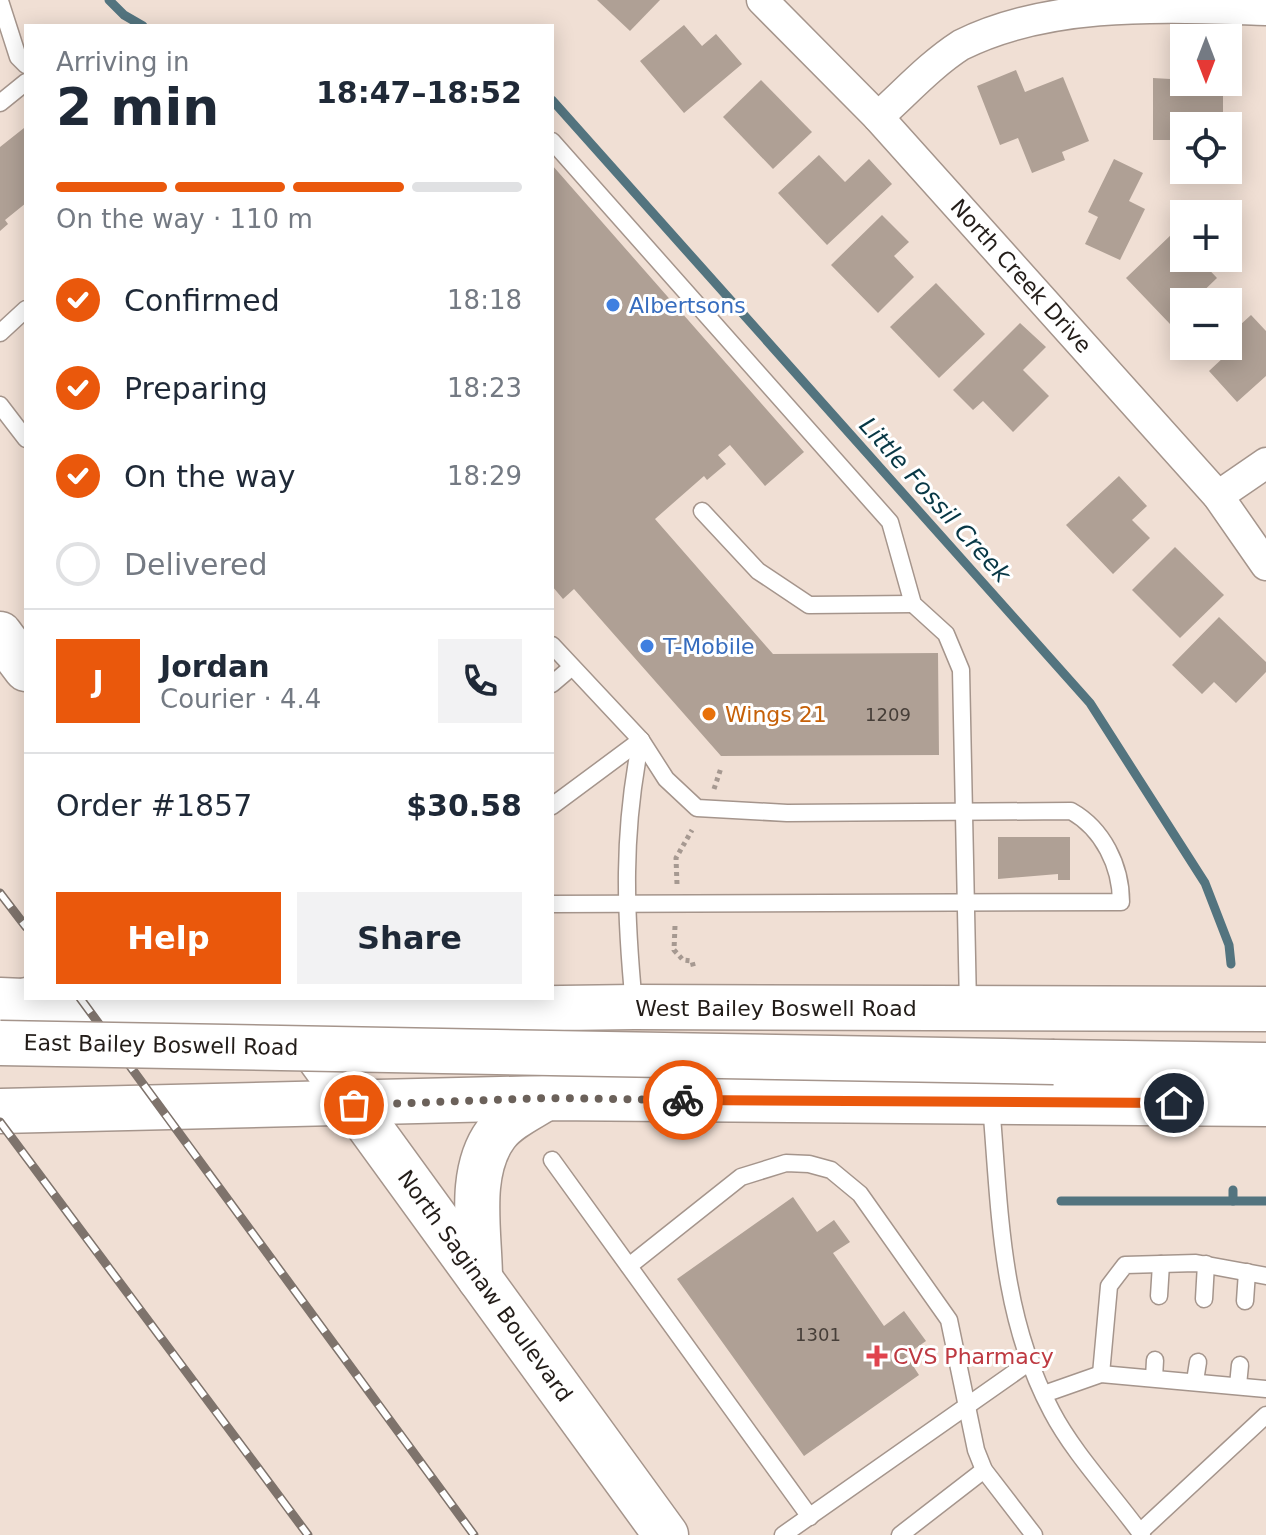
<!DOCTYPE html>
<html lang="en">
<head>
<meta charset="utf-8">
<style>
	:root { --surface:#fff; --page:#f2f2f3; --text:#1f2937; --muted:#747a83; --line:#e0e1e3; --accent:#ea580c }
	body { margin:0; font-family:"DejaVu Sans",sans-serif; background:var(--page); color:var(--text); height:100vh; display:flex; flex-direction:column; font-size:30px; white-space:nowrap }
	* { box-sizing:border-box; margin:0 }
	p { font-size:26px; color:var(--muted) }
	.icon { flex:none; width:44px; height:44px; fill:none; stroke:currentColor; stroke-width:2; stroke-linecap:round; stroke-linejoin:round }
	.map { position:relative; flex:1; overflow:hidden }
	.panel { position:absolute; left:24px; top:24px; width:530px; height:976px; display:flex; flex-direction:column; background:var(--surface); border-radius:0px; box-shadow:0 4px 20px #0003 }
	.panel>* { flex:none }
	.needle { width:52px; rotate:180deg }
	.fabs { position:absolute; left:1170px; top:24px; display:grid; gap:16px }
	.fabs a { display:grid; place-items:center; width:72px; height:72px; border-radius:0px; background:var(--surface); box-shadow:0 4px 20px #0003; font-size:40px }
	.pin { position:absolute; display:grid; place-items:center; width:68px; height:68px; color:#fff; margin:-34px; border:4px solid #fff; border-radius:50%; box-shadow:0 2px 8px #0007 }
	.courier { position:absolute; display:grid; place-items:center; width:80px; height:80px; margin:-40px; border:6px solid #ea580c; border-radius:50%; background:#fff; color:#222; box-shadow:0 2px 10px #0007 }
	.headline em { font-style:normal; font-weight:700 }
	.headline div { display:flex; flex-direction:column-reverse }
	.headline { display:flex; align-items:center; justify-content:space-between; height:136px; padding:0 32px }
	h1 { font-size:52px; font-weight:700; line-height:60px }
	.bar { display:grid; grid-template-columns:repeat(4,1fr); gap:12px 8px; align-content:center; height:96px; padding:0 32px }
	.bar i { height:10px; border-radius:6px; background:var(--line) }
	.bar .current { background:var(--accent) }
	.bar p { grid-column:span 4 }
	.line { display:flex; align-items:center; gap:20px; padding:0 32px; border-top:2px solid var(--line) }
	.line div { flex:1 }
	.round { display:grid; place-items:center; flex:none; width:84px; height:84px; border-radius:0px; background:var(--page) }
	ol { padding:0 32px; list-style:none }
	li { display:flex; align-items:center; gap:24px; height:88px }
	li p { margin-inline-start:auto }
	li .icon { padding:8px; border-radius:50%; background:var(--accent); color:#fff; stroke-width:4 }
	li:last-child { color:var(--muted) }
	li i { width:44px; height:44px; border:4px solid var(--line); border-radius:50% }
	.button { display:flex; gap:16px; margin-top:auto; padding:16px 32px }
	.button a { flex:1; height:92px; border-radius:0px; background:var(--accent); color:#fff; font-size:32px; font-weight:700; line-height:92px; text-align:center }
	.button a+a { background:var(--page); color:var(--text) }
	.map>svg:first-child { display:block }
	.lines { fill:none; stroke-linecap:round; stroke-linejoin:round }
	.stream { stroke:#53747f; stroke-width:9 }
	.building { fill:#afa095 }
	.lane-casing { stroke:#a5958c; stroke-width:19 }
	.street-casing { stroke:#a5958c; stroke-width:33 }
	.secondary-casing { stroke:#a5958c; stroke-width:47 }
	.primary-casing { stroke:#a5958c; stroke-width:47 }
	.path { stroke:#a69991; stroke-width:5; stroke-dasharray:4 4; stroke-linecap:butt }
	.lane { stroke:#fff; stroke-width:16 }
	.street { stroke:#fff; stroke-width:30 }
	.secondary { stroke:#fff; stroke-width:44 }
	.primary { stroke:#fff; stroke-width:44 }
	.rail-casing { stroke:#7e736c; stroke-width:9 }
	.rail { stroke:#fff; stroke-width:6; stroke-dasharray:18; stroke-linecap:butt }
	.secondary-bridge-casing { stroke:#a5958c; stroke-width:47; stroke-linecap:butt }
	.secondary-bridge { stroke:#fff; stroke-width:44 }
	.done { stroke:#6b615a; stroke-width:8; stroke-dasharray:0 14.4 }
	.route { stroke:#ea580c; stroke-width:10 }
	.shop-dot { fill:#3f7fe0; stroke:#fff; stroke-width:3 }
	.food-dot { fill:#e8710a; stroke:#fff; stroke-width:3 }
	.health-dot { fill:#e0444e; stroke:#fff; stroke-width:3 }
	.labels { text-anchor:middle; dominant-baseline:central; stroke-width:6; stroke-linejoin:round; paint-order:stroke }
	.number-label { font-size:18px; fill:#463e38 }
	.street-label { font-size:22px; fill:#231d19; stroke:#fff }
	.shop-label { font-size:22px; fill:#366cbe; stroke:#fff; text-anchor:start }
	.food-label { font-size:22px; fill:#c56008; stroke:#fff; text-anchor:start }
	.health-label { font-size:22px; fill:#be3a42; stroke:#fff; text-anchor:start }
	.water-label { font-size:24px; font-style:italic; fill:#073745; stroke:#fff }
</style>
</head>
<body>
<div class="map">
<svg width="1266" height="1535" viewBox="0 0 1266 1535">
	<rect width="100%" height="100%" fill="#f0dfd4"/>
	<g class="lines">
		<!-- stream -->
		<g class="stream">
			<polyline points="109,0 124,15 143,26"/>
			<polyline points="552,100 1090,703 1205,883 1229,945 1231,964"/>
			<polyline points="1233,1190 1233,1201 1266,1201"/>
			<polyline points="1061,1201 1233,1201"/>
		</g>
	</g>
	<!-- building -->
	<g class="building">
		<polygon points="597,0 660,0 630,31"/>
		<polygon points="684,25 702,46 716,34 742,64 684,113 640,61"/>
		<polygon points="1016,70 1025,92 1063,77 1089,141 1062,152 1065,160 1032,173 1018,138 1000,145 977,86"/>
		<polygon points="1153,78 1223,82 1223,126 1184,126 1184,155 1181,140 1153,140"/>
		<polygon points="761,80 812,132 773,169 723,117"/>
		<polygon points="24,128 26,203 5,220 8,224 0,231 0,147"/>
		<polygon points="819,155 845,182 869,159 892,184 827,245 778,193"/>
		<polygon points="1114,159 1143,173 1129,201 1145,209 1120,260 1085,244 1098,217 1088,212"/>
		<polygon points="552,165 804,452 765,486 730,445 718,455 726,464 707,480 704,476 655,519 773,654 938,653 939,755 721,756 574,589 563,599 552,586"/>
		<polygon points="882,215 909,242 894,256 914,277 878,313 831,265"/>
		<polygon points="1173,233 1184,244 1184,258 1198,258 1217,278 1192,302 1184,302 1184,310 1170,324 1126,278"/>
		<polygon points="936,283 985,334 939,378 890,327"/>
		<polygon points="1251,315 1266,331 1266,376 1237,402 1209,371 1225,356 1215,346 1228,346 1228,336"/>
		<polygon points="1020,323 1046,347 1023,370 1049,396 1013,432 983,401 973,410 953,390"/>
		<polygon points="1119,476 1147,506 1132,520 1150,538 1113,574 1066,525"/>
		<polygon points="1175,547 1224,595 1180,638 1132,590"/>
		<polygon points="1219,617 1266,662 1266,672 1236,703 1214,682 1202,694 1172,665"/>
		<polygon points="998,837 1070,837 1070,880 1058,880 1058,874 998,879"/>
		<polygon points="793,1197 817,1232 834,1220 850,1242 833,1253 884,1326 904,1311 926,1341 906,1355 919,1375 804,1456 677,1279"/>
	</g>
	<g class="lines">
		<defs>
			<g id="lane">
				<polyline points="0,1 18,57 26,65"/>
				<polyline points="0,103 26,82"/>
				<polyline points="552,141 890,522 913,604 946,634 961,670 968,1006"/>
				<polyline points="0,333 26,309"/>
				<polyline points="0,405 26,439"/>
				<polyline points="702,511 758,571 809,605 913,604"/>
				<polyline points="552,645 641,740 552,806"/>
				<polyline points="552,684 572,667"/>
				<path d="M552,904l569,-2c0,-36 -18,-73 -50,-91l-284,2 -90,-5 -31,-29 -25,-39"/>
				<path d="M634,1005c-9,-93 -12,-172 7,-265"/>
				<path d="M991,1104c9,106 9,211 61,308 22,42 62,84 90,123"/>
				<polyline points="552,1160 810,1517"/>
				<polyline points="629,1266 741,1177 786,1163 809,1164 831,1170 860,1194 949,1320 976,1450 984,1470 1034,1535"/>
				<polyline points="1159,1296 1161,1264"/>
				<polyline points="1204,1299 1206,1264"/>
				<polyline points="1245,1301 1247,1272"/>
				<polyline points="1101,1374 1109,1286 1125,1265 1196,1263 1266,1276"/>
				<polyline points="1154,1378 1155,1360"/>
				<polyline points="1195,1381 1198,1362"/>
				<polyline points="1238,1385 1240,1365"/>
				<polyline points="1044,1394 1101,1374 1266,1389"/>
				<polyline points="1140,1532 1266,1415"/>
				<polyline points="783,1535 1031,1361"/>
				<polyline points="900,1535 984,1470"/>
			</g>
			<g id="street">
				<polyline points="762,0 878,117 1218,496 1266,565"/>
				<path d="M878,117c27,-24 52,-52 83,-72 91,-45 203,-38 305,-35"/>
				<polyline points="1218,496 1266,463"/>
			</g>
			<g id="secondary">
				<polyline points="0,1000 287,1012 634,1007 1266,1009"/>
				<polyline points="1054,1062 1266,1065"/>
				<polyline points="0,1111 546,1098 1266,1104"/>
			</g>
			<g id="primary">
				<polyline points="0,634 26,669"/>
				<polyline points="276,998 666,1535"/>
				<polyline points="23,1001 35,998"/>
				<path d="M480,1279c0,-45 -13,-106 16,-145 12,-16 33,-25 50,-36"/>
			</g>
		</defs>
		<!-- lane casing -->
		<use href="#lane" class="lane-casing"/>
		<!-- street casing -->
		<use href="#street" class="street-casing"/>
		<!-- secondary casing -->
		<use href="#secondary" class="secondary-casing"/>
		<!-- primary casing -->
		<use href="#primary" class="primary-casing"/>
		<!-- path -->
		<g class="path">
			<polyline points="714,789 721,768"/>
			<polyline points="677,884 676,858 692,830"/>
			<polyline points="675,926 674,950 683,960 692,961 694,969"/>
		</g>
		<!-- lane -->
		<use href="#lane" class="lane"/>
		<!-- street -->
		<use href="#street" class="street"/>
		<!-- secondary -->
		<use href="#secondary" class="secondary"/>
		<!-- primary -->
		<use href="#primary" class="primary"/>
		<defs>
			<g id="rail">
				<polyline points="0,893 26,927"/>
				<polyline points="80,998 474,1535"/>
				<polyline points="0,1122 308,1535"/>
			</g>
		</defs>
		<!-- rail casing -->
		<use href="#rail" class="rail-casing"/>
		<!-- rail -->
		<use href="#rail" class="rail"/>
		<defs>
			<polyline id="secondary-bridge" points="0,1043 1054,1062"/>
		</defs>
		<!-- secondary-bridge casing -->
		<use href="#secondary-bridge" class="secondary-bridge-casing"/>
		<!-- secondary-bridge -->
		<use href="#secondary-bridge" class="secondary-bridge"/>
	</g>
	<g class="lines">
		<!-- done -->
		<polyline class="done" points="354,1105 546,1098 683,1100"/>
		<!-- route -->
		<polyline class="route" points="683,1100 1174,1103"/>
	</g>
	<!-- markers -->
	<g class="shop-dot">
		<circle cx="613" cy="305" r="8"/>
		<circle cx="647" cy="646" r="8"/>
	</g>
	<circle class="food-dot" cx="709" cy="714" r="8"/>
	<path class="health-dot" d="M873 1344h8v8h8v8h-8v8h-8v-8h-8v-8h8z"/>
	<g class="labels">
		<!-- number labels -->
		<g class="number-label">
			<text x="888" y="714">1209</text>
			<text x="818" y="1334">1301</text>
		</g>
		<!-- street labels -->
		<g class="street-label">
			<text transform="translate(1021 276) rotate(48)">North Creek Drive</text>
			<text x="776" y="1008">West Bailey Boswell Road</text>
			<text transform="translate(161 1045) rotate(1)">East Bailey Boswell Road</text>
			<text transform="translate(485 1286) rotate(54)">North Saginaw Boulevard</text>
		</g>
		<!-- shop labels -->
		<g class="shop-label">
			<text x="629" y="305">Albertsons</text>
			<text x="663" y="646">T-Mobile</text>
		</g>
		<!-- food labels -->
		<g class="food-label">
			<text x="725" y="714">Wings 21</text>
		</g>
		<!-- health labels -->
		<g class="health-label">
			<text x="893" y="1356">CVS Pharmacy</text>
		</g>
		<!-- water labels -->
		<g class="water-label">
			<text transform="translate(935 500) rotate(48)">Little Fossil Creek</text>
		</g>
	</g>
</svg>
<div class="fabs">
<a><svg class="needle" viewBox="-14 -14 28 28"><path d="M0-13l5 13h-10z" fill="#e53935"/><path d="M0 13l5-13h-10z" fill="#747a83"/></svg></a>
<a><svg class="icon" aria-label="locate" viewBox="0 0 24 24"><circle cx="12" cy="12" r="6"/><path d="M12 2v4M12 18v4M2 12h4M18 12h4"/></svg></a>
<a>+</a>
<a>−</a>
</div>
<div class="pin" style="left:354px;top:1105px;background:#ea580c"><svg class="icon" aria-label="bag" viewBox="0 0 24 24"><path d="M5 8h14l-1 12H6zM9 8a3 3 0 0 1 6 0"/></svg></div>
<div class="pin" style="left:1174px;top:1103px;background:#1f2937"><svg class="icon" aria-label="home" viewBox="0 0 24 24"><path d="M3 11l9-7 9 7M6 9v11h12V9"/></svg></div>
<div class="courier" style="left:683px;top:1100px"><svg class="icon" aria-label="bike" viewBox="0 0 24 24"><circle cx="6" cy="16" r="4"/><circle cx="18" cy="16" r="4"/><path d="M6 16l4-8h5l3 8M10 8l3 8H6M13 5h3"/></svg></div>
<section class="panel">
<div class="headline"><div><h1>2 min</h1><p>Arriving in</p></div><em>18:47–18:52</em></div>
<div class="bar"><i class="current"></i><i class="current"></i><i class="current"></i><i></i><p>On the way · 110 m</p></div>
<ol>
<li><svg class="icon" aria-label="check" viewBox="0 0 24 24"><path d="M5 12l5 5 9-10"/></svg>Confirmed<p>18:18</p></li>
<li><svg class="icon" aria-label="check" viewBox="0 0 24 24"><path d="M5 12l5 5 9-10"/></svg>Preparing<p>18:23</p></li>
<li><svg class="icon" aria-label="check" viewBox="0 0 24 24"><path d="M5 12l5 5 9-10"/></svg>On the way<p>18:29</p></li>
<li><i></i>Delivered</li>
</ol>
<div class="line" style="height:144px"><b class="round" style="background:var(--accent);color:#fff">J</b><div><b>Jordan</b><p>Courier · 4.4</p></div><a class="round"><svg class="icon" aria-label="phone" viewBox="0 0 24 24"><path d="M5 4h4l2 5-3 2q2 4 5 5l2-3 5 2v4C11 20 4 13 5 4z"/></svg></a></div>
<div class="line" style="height:104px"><div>Order #1857</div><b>$30.58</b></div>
<div class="button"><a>Help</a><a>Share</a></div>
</section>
</div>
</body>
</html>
